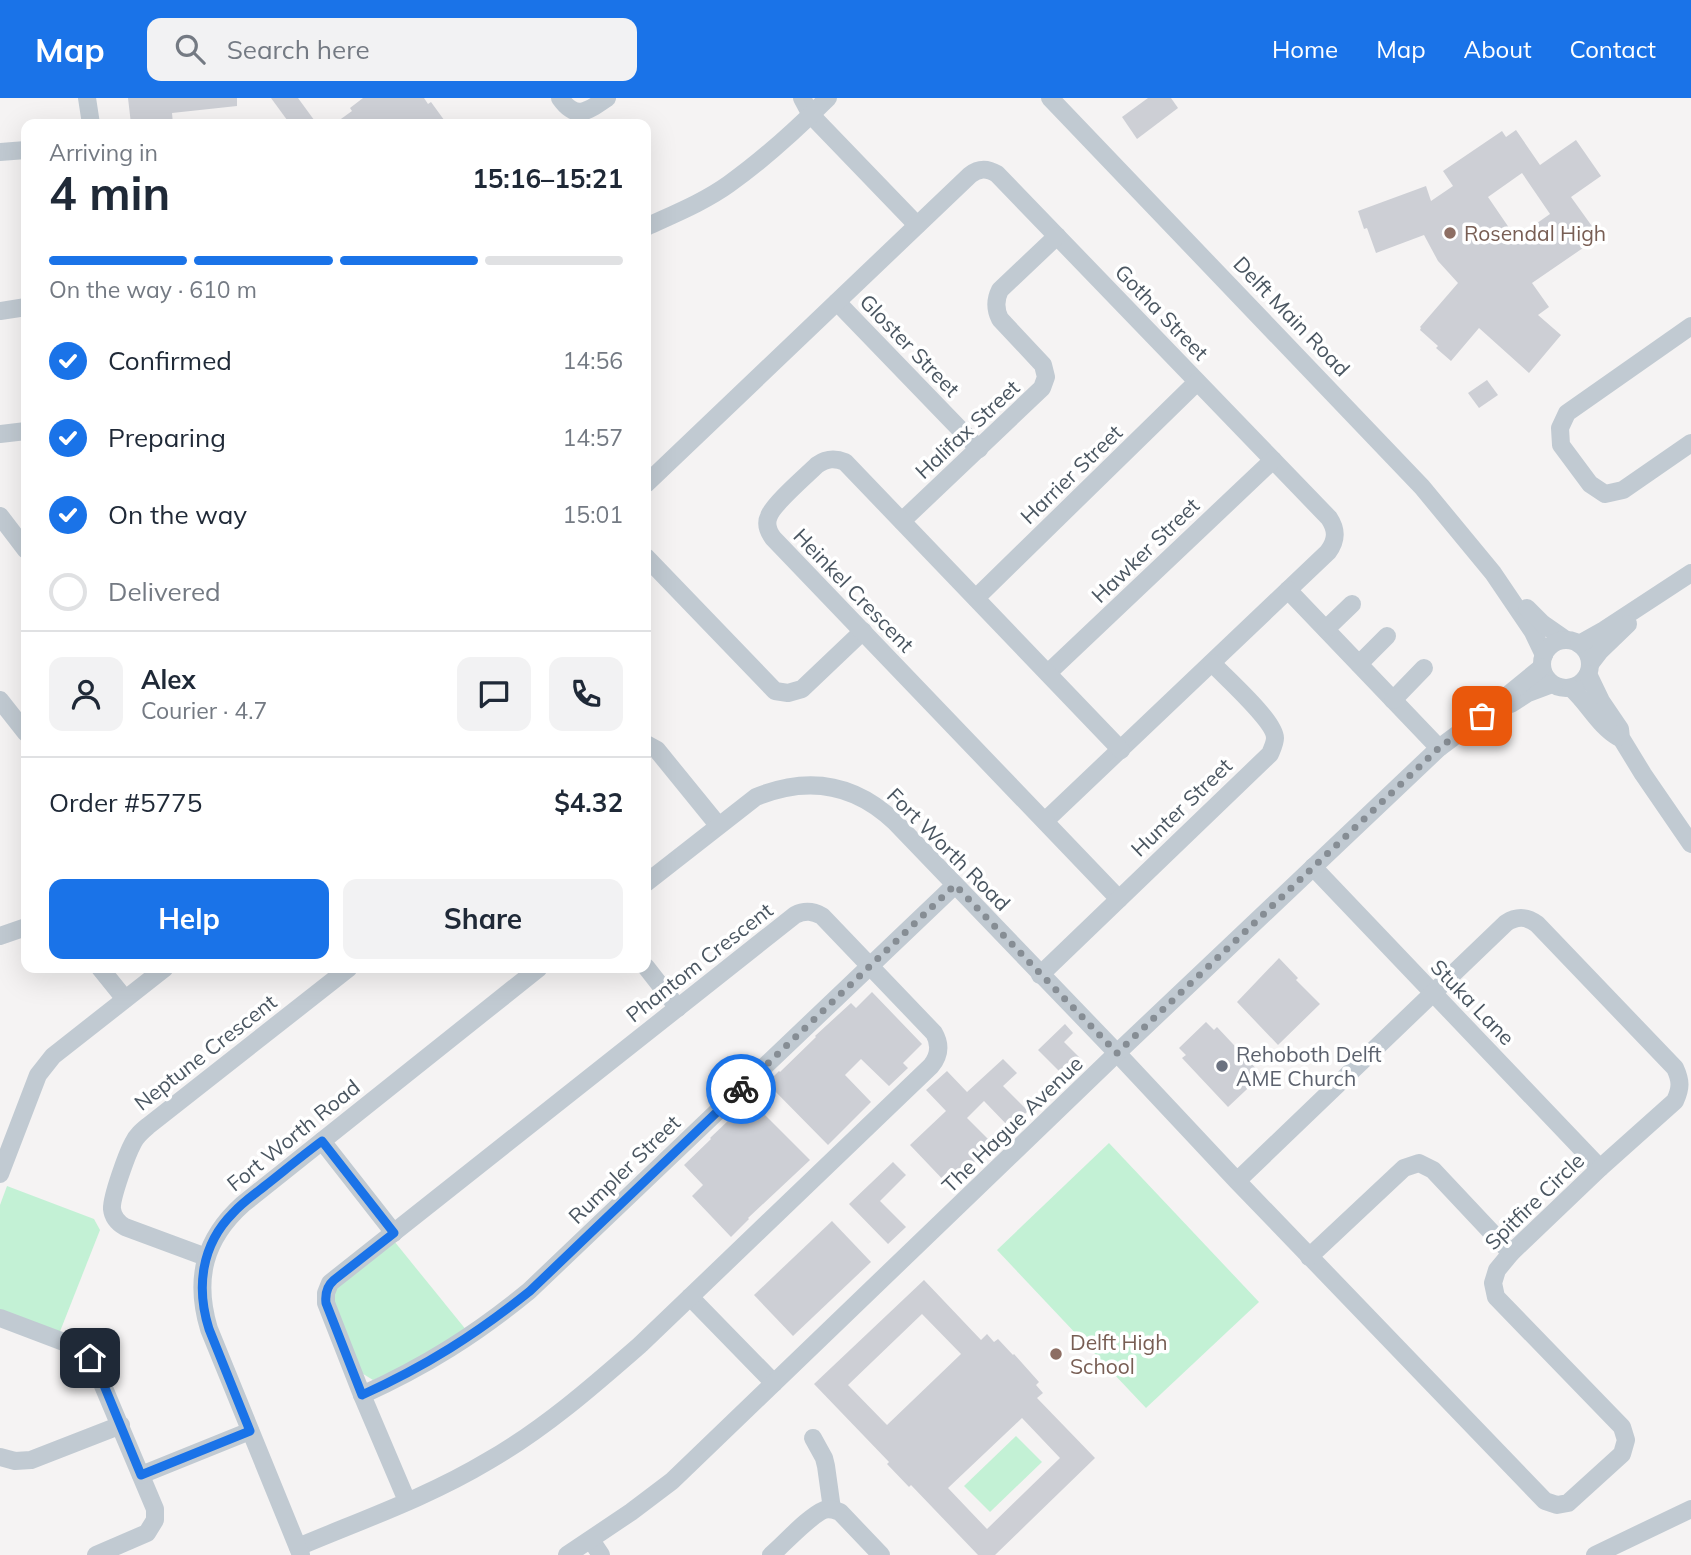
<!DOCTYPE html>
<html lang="en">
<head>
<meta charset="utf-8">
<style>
	:root { --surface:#fff; --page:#f2f2f3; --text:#1f2937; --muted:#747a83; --line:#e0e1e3; --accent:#1a73e8 }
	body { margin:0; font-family:Mulish,sans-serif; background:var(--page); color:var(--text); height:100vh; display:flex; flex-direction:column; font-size:26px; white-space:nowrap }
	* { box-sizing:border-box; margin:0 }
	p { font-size:23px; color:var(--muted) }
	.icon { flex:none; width:38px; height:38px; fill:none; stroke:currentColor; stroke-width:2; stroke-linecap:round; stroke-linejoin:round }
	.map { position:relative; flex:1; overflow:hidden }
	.details { position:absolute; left:21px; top:21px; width:630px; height:854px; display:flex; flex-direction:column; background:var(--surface); border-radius:14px; box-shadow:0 7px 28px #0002 }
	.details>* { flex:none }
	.pin { position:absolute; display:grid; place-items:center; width:60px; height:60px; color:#fff; margin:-30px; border-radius:14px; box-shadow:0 4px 10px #0006 }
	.courier { position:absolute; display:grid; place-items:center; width:70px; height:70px; margin:-35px; border:5px solid #1a73e8; border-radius:50%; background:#fff; color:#222; box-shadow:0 2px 9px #0007 }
	.overview em { font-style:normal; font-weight:700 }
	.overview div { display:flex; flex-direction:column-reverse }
	.overview { display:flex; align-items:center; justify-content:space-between; height:119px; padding:0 28px }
	h1 { font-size:46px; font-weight:700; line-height:52px }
	.bar { display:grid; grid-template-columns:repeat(4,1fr); gap:10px 7px; align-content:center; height:84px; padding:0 28px }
	.bar i { height:9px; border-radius:5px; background:var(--line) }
	.bar .selected { background:var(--accent) }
	.bar p { grid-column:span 4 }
	.line { display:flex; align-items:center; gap:18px; padding:0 28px; border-top:2px solid var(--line) }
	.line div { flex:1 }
	.round { display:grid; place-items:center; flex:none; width:74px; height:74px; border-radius:14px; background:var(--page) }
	ol { padding:0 28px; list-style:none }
	li { display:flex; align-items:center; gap:21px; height:77px }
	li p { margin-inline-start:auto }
	li .icon { padding:7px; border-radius:50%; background:var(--accent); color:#fff; stroke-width:4 }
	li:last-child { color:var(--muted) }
	li i { width:38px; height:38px; border:4px solid var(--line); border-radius:50% }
	.button { display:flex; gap:14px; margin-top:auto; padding:14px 28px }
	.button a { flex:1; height:80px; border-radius:14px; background:var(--accent); color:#fff; font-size:28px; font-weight:700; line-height:80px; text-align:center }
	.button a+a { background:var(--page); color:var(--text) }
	header { display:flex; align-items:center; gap:42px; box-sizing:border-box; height:98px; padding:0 35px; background:var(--accent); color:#fff }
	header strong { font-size:33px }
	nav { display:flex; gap:38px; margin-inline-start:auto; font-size:24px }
	.search { width:490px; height:63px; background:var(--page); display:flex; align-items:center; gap:18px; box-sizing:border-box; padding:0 24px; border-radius:14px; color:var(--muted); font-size:26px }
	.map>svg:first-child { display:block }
	.green { fill:#c3f1d5 }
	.building { fill:#cdcfd5; fill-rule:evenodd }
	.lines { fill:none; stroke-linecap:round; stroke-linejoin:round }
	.minor { stroke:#c1cad2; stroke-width:18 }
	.done { stroke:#868d94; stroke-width:7; stroke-dasharray:0 12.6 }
	.route { stroke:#1a73e8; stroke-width:9 }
	.education-dot { fill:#8d6e63; stroke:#fff; stroke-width:2.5 }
	.worship-dot { fill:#6b7280; stroke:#fff; stroke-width:2.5 }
	.labels { text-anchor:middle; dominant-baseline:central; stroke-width:7; stroke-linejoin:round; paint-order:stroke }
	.education-label { font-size:21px; fill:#785e54; stroke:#fff; text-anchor:start }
	.street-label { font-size:21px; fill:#4a5661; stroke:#fff }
	.worship-label { font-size:21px; fill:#5b616d; stroke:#fff; text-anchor:start }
</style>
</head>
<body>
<header>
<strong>Map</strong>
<div class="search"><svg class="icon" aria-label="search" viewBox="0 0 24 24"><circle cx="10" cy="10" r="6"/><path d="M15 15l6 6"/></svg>Search here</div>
<nav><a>Home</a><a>Map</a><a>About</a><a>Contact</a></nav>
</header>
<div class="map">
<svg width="1691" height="1457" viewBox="0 0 1691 1457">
	<rect width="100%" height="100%" fill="#f5f3f3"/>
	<!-- green -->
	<g class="green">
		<polygon points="1109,1045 1259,1204 1146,1310 997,1152"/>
		<polygon points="7,1088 94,1121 100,1132 59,1236 0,1213 0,1107"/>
		<polygon points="394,1143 467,1233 419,1264 373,1282 360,1274 332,1203 334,1191"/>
		<polygon points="1016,1338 1042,1364 990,1414 964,1388"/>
	</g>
	<!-- building -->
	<g class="building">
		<polygon points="128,0 237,0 237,8 172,15 173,26 131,26"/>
		<polygon points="271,0 298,0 317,26 290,26"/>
		<polygon points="363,0 424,0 428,6 431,4 447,26 334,26 352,13 350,10"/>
		<polygon points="1148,0 1171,0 1178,10 1137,41 1122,19"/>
		<path d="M1516,32l24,35 36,-25 25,36 -30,21 23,32 -16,11 5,8 -51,35 17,24 -11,8 23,20 -32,38 -50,-45 -28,33 -15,-13 2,-2 -18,-16 1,-2 -1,-1 38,-44 -20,-22 -14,-26 -48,18 -9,-25 -3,1 -6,-18 68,-25 5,15 22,-15 -10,-15 59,-40 4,6zM1522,75l28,41 -34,24 -28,-41z"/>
		<polygon points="1487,282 1498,297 1479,310 1468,295"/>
		<polygon points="1279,860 1298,880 1296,882 1320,906 1278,947 1237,904"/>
		<polygon points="872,894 922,946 903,965 908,970 889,988 861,961 845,977 871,1004 828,1047 767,985 779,973 780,974 816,939 815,938 851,905 856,910"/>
		<polygon points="1206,924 1214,932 1217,929 1262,977 1228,1009 1182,960 1186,957 1179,950"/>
		<polygon points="1065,926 1073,935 1064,944 1081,961 1064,978 1038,952"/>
		<polygon points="1003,961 1017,975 1003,988 1028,1013 1010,1030 984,1003 967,1020 993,1046 949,1088 910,1047 946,1013 926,992 947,973 967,994"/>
		<polygon points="752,1000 766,1015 765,1017 810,1062 748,1120 749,1121 731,1139 692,1098 703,1087 684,1067 711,1041 710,1040"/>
		<polygon points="893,1064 906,1077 880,1103 906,1129 888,1146 849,1106"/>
		<polygon points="832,1123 871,1164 793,1238 754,1197"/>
		<path d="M924,1182l57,60 6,-6 7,8 4,-3 15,16 1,-1 25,28 -3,3 7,8 -6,5 58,60 -100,97h-17l-67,-70 -2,2 -22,-23 2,-2 -75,-78zM922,1216l39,40 -74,71 -39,-40zM1022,1320l38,40 -73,71 -39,-41z"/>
	</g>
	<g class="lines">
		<!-- minor -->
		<g class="minor">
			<polyline points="87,0 91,26"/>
			<path d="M560,0c16,23 28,13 47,0"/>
			<polyline points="802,0 811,17 917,127"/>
			<polyline points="1050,0 1422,389 1493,475 1533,534 1544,557"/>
			<polyline points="0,54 26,52"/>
			<path d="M646,129c28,-13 58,-25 83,-43 35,-25 68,-55 99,-86"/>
			<polyline points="837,204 979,351"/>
			<polyline points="0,213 26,209"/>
			<polyline points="1691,228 1567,315 1560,330 1561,347 1590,386 1605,396 1623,392 1691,345"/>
			<polyline points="0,336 26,333"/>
			<path d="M646,386l324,-309c9,-7 17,-7 27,-1l332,344c8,12 8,22 -1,34l-283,269"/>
			<polyline points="0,418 26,452"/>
			<path d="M902,423l140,-133 4,-11 -3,-12 -43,-46c-5,-10 -5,-19 0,-29l57,-54"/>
			<polyline points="646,459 775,593 788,595 802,591 863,533"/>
			<polyline points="1288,492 1439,650"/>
			<polyline points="976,500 1197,284"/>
			<polyline points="1527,510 1543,526 1566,542"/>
			<polyline points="1326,531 1352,506"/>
			<circle cx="1566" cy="566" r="24"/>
			<polyline points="1579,546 1604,532 1691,475"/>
			<polyline points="1359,566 1387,538"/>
			<polyline points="1590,566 1600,553 1628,526"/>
			<polyline points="1048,575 1273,362"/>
			<polyline points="1588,576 1601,603 1620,631 1621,640 1643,676 1691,746"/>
			<path d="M1571,590c17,15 27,37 47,49"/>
			<polyline points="0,602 26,635"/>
			<polyline points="1393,602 1424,570"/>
			<polyline points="1511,606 1528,595 1552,586"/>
			<polyline points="646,646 657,652 718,727"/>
			<polyline points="1313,769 1600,1070"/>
			<path d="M646,785l110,-86c51,-21 98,-14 139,25l222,231 120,128 308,320 12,4 11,-2 54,-49 4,-14 -4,-13 -126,-130 -3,-14 4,-13 14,-17 89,-85 75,-67c6,-13 6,-20 0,-33l-138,-144c-11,-8 -20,-8 -31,-1l-269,258"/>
			<path d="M1119,801l-346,-361c-5,-7 -8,-14 -4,-22 4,-12 38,-41 48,-51 10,-7 18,-7 28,-3l276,288"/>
			<polyline points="0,838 26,829"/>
			<polyline points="646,869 678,910"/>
			<polyline points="100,870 125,901"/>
			<path d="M1040,877l230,-221c2,-5 5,-11 5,-16 0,-17 -50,-61 -63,-75"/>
			<polyline points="322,1043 394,1135"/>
			<polyline points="0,1076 38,977 53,958 165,870"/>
			<path d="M206,1159l-81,-30c-7,-4 -12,-9 -13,-18 -1,-11 15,-55 21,-66 3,-7 9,-12 15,-17l201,-158"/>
			<polyline points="1309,1159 1404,1070 1419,1065 1433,1072 1511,1155"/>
			<polyline points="690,1199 774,1285"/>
			<polyline points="0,1220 77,1249 93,1264 155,1411 155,1422 147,1435 96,1457"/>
			<path d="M362,1297c64,-29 113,-60 167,-104l426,-406"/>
			<polyline points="813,1340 824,1360 826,1368 832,1411"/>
			<polyline points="0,1359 15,1363 31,1362 121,1327"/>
			<polyline points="141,1377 250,1333"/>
			<polyline points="591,1442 601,1457"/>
			<path d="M298,1449c64,-27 130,-50 190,-86 56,-32 105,-75 153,-117l290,-278c8,-10 10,-21 3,-33l-112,-117c-9,-5 -17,-6 -27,-1l-465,368 -4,10v10l36,92 45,106"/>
			<path d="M301,1457l-92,-226c-15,-50 -5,-90 34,-125l296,-236"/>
			<polyline points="567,1457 631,1414 672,1383 1117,955 1439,650 1482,618 1542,569"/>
			<path d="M771,1457c13,-11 38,-39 53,-45 6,-2 10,0 16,2l41,43"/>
			<polyline points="1595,1457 1691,1411"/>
		</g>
	</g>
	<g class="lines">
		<!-- done -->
		<polyline class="done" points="741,991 955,787 1117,955 1439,650 1482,618"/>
		<!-- route -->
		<path class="route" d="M90,1260l6,8 45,109 109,-44 -41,-102c-13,-41 -8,-84 24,-116 10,-11 22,-19 33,-28 19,-15 37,-30 56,-44l72,92 -60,47c-7,6 -9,14 -8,23l36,92c64,-29 113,-60 168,-104l211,-202"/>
	</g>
	<!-- markers -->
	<g class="education-dot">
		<circle cx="1450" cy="135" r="7"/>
		<circle cx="1056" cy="1256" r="7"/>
	</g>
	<circle class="worship-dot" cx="1222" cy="968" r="7"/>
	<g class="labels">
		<!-- education labels -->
		<g class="education-label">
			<text x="1464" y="135">Rosendal High</text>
			<text x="1070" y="1244">Delft High<tspan x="1070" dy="24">School</tspan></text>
		</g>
		<!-- street labels -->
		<g class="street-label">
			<text transform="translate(1162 214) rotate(46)">Gotha Street</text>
			<text transform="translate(1292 218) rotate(46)">Delft Main Road</text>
			<text transform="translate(910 247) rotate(46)">Gloster Street</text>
			<text transform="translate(967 331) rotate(-43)">Halifax Street</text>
			<text transform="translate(1071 376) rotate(-44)">Harrier Street</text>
			<text transform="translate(1145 452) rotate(-44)">Hawker Street</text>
			<text transform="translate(854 492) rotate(46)">Heinkel Crescent</text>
			<text transform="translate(1181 709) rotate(-44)">Hunter Street</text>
			<text transform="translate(949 751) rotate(45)">Fort Worth Road</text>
			<text transform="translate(699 864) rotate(-38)">Phantom Crescent</text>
			<text transform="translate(1473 904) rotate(46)">Stuka Lane</text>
			<text transform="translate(205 954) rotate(-38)">Neptune Crescent</text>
			<text transform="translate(1012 1026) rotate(-44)">The Hague Avenue</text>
			<text transform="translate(293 1037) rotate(-39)">Fort Worth Road</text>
			<text transform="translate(624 1071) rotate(-44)">Rumpler Street</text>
			<text transform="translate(1534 1103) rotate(-44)">Spitfire Circle</text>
		</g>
		<!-- worship labels -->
		<g class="worship-label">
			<text x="1236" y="956">Rehoboth Delft<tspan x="1236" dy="24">AME Church</tspan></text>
		</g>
	</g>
</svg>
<div class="pin" style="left:1482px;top:618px;background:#ea580c"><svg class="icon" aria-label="bag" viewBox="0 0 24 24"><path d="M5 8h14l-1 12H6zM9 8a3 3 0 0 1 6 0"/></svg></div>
<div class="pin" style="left:90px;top:1260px;background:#1f2937"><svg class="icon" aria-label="home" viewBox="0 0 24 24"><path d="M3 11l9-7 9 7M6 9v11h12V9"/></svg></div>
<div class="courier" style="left:741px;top:991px"><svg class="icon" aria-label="bike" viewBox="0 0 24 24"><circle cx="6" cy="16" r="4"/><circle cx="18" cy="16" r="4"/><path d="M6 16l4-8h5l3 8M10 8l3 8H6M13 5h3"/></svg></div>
<section class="details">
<div class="overview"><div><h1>4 min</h1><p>Arriving in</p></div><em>15:16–15:21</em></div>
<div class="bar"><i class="selected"></i><i class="selected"></i><i class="selected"></i><i></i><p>On the way · 610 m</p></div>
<ol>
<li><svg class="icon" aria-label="check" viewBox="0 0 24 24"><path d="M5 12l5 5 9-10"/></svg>Confirmed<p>14:56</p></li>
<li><svg class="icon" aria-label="check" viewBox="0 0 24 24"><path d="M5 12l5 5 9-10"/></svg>Preparing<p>14:57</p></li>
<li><svg class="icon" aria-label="check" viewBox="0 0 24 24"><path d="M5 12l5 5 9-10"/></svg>On the way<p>15:01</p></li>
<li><i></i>Delivered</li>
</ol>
<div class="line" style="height:126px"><a class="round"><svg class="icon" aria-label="person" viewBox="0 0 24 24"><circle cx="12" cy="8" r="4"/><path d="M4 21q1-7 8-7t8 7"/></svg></a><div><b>Alex</b><p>Courier · 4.7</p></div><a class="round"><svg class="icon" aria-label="chat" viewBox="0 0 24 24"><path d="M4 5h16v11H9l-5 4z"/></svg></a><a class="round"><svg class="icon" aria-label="phone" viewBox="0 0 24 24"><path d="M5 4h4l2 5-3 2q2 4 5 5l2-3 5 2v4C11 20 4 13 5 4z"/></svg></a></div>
<div class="line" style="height:91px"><div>Order #5775</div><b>$4.32</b></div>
<div class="button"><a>Help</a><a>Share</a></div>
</section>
</div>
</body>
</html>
